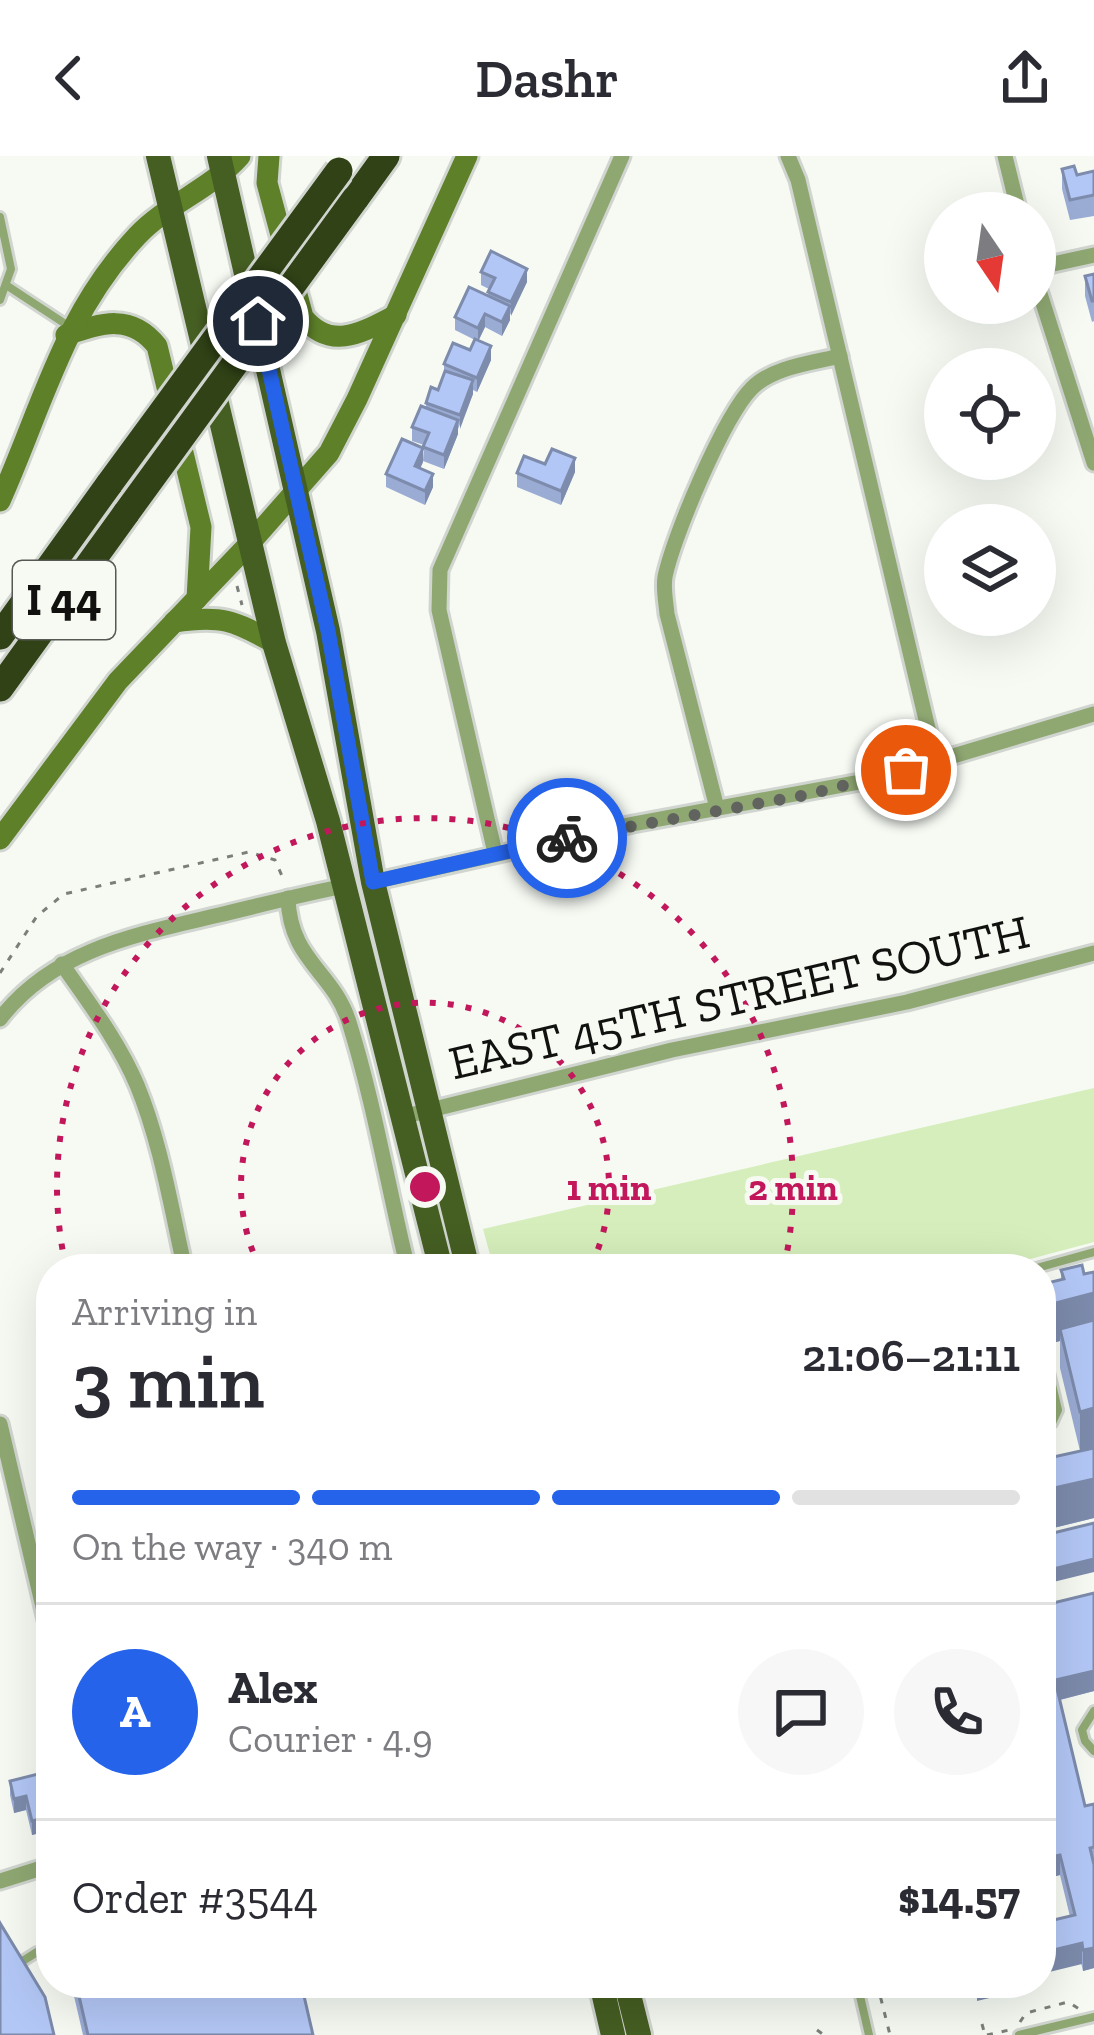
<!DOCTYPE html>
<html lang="en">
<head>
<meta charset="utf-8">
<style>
	:root { --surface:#fff; --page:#f7f7f7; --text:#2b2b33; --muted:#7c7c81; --line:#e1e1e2; --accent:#2563eb }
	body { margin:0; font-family:"Zilla Slab",serif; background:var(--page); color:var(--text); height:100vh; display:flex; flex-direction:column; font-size:45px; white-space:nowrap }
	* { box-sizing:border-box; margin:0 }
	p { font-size:39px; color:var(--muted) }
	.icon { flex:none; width:66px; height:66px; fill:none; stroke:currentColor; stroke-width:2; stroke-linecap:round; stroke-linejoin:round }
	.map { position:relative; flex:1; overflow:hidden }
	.side { position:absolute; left:36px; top:1098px; width:1020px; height:744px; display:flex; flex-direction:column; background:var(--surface); border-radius:48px; box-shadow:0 12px 48px #0002 }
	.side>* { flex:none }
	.needle { width:78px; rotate:167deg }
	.controls { position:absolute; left:924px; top:36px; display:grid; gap:24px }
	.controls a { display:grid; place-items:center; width:132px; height:132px; border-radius:50%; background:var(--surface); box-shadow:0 12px 48px #0002; font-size:60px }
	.pin { position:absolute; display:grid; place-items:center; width:102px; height:102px; color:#fff; margin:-51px; border:6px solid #fff; border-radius:50%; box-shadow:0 3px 12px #0007 }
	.courier { position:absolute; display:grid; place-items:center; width:120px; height:120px; margin:-60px; border:9px solid #2563eb; border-radius:50%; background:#fff; color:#222; box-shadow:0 3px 15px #0007 }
	.overview em { font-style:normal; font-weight:600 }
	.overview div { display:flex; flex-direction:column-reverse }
	.overview { display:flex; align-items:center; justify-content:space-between; height:204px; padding:0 36px }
	h1 { font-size:78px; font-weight:600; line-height:90px }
	.bar { display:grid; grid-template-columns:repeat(4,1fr); gap:18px 12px; align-content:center; height:144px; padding:0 36px }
	.bar i { height:15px; border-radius:9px; background:var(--line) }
	.bar .on { background:var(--accent) }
	.bar p { grid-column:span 4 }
	.line { display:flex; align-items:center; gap:30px; padding:0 36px; border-top:3px solid var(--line) }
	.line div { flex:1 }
	.round { display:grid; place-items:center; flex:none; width:126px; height:126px; border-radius:63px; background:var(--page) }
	header { display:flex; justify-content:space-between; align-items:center; height:156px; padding:0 36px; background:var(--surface); font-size:54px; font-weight:600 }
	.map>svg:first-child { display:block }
	.green { fill:#d5eebb }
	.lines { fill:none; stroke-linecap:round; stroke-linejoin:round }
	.service-casing { stroke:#d1d5cf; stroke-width:14 }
	.minor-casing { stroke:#d1d5cf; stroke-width:21 }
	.secondary-casing { stroke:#d1d5cf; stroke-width:27 }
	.primary-casing { stroke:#d1d5cf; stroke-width:30 }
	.motorway-casing { stroke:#d1d5cf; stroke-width:33 }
	.path { stroke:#7b7e79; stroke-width:3; stroke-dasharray:6 9; stroke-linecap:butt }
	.service { stroke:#8fa872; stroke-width:8 }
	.minor { stroke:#8fa872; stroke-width:15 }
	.secondary { stroke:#5d8029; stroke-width:21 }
	.primary { stroke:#455e22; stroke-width:24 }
	.motorway { stroke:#304216; stroke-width:27 }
	.motorway-bridge-casing { stroke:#d1d5cf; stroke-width:33; stroke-linecap:butt }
	.motorway-bridge { stroke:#304216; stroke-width:27 }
	.wall { fill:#9aabd4 }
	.shaded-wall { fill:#7d8bac }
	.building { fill:#b3c7f6; stroke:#7d8bac; stroke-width:3 }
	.done { stroke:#61635f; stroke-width:12; stroke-dasharray:0 21.6 }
	.route { stroke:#2563eb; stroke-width:15 }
	.ring { fill:none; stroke:#c2185b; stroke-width:6; stroke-dasharray:6 12 }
	.labels { text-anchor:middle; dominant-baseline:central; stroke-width:10; stroke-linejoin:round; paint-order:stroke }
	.shield { fill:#f6faf3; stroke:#565853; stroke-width:3 }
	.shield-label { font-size:45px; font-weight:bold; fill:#11120f }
	.street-label { font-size:48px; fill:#11120f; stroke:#f6faf3 }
	.centre { fill:#c2185b; stroke:#f6faf3; stroke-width:6 }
	.ring-label { font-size:36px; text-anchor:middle; font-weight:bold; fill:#c2185b; stroke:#f6faf3; stroke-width:10; stroke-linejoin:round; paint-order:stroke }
</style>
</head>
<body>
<header><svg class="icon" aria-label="back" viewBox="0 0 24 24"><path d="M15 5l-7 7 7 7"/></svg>Dashr<svg class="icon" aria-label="share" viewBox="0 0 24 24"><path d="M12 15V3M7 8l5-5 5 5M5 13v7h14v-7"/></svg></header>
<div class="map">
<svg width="1094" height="1879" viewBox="0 0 1094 1879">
	<rect width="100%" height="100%" fill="#f6faf3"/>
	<!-- green -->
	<polygon class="green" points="1094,932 1094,1086 992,1113 648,1113 629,1108 494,1113 483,1073"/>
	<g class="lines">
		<defs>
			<g id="service">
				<polyline points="0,61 11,113 0,144"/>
				<polyline points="6,129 70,171"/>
				<polyline points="1033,1113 1094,1096"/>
				<polyline points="1041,1218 1049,1216 1058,1254 1052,1267"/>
				<polyline points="1094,1555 1082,1574 1085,1585 1094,1595"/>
				<polyline points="18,1808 37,1796"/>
				<polyline points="857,1827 869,1879"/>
				<polyline points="1019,1879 1094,1861"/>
			</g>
			<g id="minor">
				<polyline points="788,0 798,24 936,606"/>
				<polyline points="1005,0 1019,57"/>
				<polyline points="1035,112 1094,99"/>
				<polyline points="1035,122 1094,307"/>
				<path d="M717,652l-50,-194c-1,-12 -4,-25 -2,-37 8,-40 59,-161 87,-189 21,-21 59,-25 88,-32"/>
				<polyline points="495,697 439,454 440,414 622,0"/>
				<polyline points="373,726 633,668 876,623 1094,558"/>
				<path d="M288,742c2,63 45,73 61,124 25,80 39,165 59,247"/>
				<path d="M62,808c27,39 57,78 75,121 24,58 34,123 48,184"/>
				<path d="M0,863c53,-70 139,-85 219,-104 42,-10 84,-21 126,-29"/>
				<polyline points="402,961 672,894 907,846 1094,797"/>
				<polyline points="0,1268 51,1485"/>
				<polyline points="0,1725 51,1709"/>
			</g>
			<g id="secondary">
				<path d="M269,0l-2,27 36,134c28,35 60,15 93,-2"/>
				<path d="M66,179c36,-12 65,-22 91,11l44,181 -4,72"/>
				<path d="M0,345c43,-96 63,-186 137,-265 30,-32 74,-47 103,-80"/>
				<path d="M174,466c47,-7 60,-2 100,21"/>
				<polyline points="0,683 118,525 250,387 329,297 357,243 467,0"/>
			</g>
			<g id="primary">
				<polyline points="158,0 274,487 328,665 441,1113"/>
				<polyline points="219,0 328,475 373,726 468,1113"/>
				<polyline points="601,1827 613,1879"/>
				<polyline points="626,1827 639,1879"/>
			</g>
			<g id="motorway">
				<polyline points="355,43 386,0"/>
				<polyline points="0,480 110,327"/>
				<polyline points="0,532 127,356"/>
			</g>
		</defs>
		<!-- service casing -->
		<use href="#service" class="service-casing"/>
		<!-- minor casing -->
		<use href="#minor" class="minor-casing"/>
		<!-- secondary casing -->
		<use href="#secondary" class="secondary-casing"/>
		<!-- primary casing -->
		<use href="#primary" class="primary-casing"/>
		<!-- motorway casing -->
		<use href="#motorway" class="motorway-casing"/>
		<!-- path -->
		<g class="path">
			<polyline points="237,430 242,449"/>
			<polyline points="0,817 37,760 64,738 249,696 275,704 285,727"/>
			<polyline points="877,1827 890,1879"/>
			<polyline points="1020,1866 1026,1857 1068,1846 1081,1854"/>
			<polyline points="982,1868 985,1879"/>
			<polyline points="817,1874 824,1879"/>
			<polyline points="987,1879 1009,1874"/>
		</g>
		<!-- service -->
		<use href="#service" class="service"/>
		<!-- minor -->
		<use href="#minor" class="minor"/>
		<!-- secondary -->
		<use href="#secondary" class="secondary"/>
		<!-- primary -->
		<use href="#primary" class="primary"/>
		<!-- motorway -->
		<use href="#motorway" class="motorway"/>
		<defs>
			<g id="motorway-bridge">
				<polyline points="110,327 339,15"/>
				<polyline points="127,356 355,43"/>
			</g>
		</defs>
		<!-- motorway-bridge casing -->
		<use href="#motorway-bridge" class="motorway-bridge-casing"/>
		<!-- motorway-bridge -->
		<use href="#motorway-bridge" class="motorway-bridge"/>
	</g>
	<!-- wall -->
	<g class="wall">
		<polygon points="1062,13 1077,19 1094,15 1094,60 1070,64 1062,33"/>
		<polygon points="481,116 527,126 510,159 510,164 502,180 485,171 479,184 491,204 477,236 473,234 473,238 458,273 458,278 444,313 423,305 424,289 412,285 412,271 426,252 426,247 438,234 444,217 444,208 470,194 475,184 455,174 455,161 488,140 489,133 481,129"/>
		<polygon points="1094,118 1094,165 1092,166 1085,140 1085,120"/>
		<polygon points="423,306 420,312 433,331 425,349 386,331 386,318"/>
		<polygon points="545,308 575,316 561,349 517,331 517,317"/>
		<polygon points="1082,1109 1094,1362 1041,1375 1041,1284 1049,1302 1080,1295 1060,1212 1060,1185 1052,1187 1047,1167 1047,1127 1061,1124 1061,1114"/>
		<polygon points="1094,1437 1094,1535 1060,1544 1085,1650 1094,1648 1094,1812 1083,1815 1060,1719 1041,1724 1041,1450"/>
		<polygon points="10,1625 51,1636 51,1674 32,1679 26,1654 14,1657 10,1639"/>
		<polygon points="71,1827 301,1827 313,1879 83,1879"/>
	</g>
	<!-- shaded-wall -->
	<g class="shaded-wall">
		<polygon points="527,113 527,126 511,160 511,146"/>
		<polygon points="510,150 510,164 502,180 502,166"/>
		<polygon points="485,158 485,171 478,185 478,172"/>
		<polygon points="491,190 491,204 477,236 477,222"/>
		<polygon points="473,224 473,238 460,273 460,259"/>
		<polygon points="458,264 458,278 444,313 444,299"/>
		<polygon points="423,292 423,306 415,324 415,310"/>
		<polygon points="575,302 575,316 561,349 561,335"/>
		<polygon points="433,318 433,331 425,349 425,335"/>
		<polygon points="1094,1137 1094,1177 1060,1173 1060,1185 1052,1187 1052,1148"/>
		<polygon points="1094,1252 1094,1292 1080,1295 1080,1256"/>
		<polygon points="1094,1323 1094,1362 1041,1375 1041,1335"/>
		<polygon points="1094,1403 1094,1416 1041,1429 1041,1416"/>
		<polygon points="1094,1515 1094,1535 1055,1545 1055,1524"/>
		<polygon points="26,1640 26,1654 14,1657 14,1643"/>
		<polygon points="51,1660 51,1674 32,1679 32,1665"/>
		<polygon points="1060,1699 1060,1719 1041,1724 1041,1703"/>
		<polygon points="1082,1787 1082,1808 1041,1818 1041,1797"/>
		<polygon points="1094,1792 1094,1812 1083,1815 1083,1794"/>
		<polygon points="977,1827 1006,1827 1006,1838 977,1845"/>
	</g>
	<!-- building -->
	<g class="building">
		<polygon points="1074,10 1077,19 1094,15 1094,39 1070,44 1062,13"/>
		<polygon points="491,95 527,113 511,146 488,136 495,122 481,116"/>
		<polygon points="1094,118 1094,145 1092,145 1085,120"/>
		<polygon points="469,131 510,150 502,166 485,158 478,172 455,161"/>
		<polygon points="475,183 491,190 477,222 444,208 453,187 470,194"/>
		<polygon points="445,215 473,224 460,259 426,247 431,231 438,234"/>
		<polygon points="421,250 458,264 444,299 423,291 429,277 412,271"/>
		<polygon points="402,283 423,292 415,310 433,318 425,335 386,318"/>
		<polygon points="552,293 575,302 561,335 517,317 524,300 545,308"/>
		<polygon points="1082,1109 1084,1118 1094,1116 1094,1137 1052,1148 1047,1127 1064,1123 1061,1114"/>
		<polygon points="1094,1164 1094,1252 1080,1256 1060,1173"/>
		<polygon points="1044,1283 1049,1302 1094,1292 1094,1323 1041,1335 1041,1284"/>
		<polygon points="1094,1367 1094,1403 1041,1416 1041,1380"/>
		<polygon points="1094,1437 1094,1515 1055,1524 1085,1650 1094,1648 1094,1691 1090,1692 1094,1709 1094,1792 1083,1794 1082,1787 1041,1797 1041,1767 1075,1759 1060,1699 1041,1703 1041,1450"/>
		<polygon points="46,1616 51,1636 51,1660 32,1665 26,1640 14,1643 10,1625"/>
		<polygon points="0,1767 45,1841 54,1879 0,1879"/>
		<polygon points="76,1827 301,1827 313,1879 88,1879"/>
	</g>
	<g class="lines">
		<!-- done -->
		<polyline class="done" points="567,682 806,639 906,614"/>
		<!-- route -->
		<polyline class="route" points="258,165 328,475 373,726 567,682"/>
	</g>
	<!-- distance rings -->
	<g class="ring">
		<path d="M260 1112A184 184 0 1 1 590 1112"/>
		<path d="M66 1111A368 368 0 1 1 784 1111"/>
	</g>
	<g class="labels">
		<!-- shield labels -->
		<rect class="shield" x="13" y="405" width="102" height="78" rx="9"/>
		<g class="shield-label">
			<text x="64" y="444">I 44</text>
		</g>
		<!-- street labels -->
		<g class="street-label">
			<text transform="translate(739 841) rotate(-13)">EAST 45TH STREET SOUTH</text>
		</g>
	</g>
	<circle cx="425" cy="1031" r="18" class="centre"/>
	<g class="ring-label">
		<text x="609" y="1044">1 min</text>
		<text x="793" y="1044">2 min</text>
	</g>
</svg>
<div class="controls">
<a><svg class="needle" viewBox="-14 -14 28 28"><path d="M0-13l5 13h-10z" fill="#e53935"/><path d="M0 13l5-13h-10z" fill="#7c7c81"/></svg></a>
<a><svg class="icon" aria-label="locate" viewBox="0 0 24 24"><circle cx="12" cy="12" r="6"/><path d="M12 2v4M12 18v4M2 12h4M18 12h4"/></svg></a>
<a><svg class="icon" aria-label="layers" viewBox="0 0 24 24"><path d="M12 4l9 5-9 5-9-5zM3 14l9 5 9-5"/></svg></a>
</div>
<div class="pin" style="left:906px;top:614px;background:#ea580c"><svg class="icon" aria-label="bag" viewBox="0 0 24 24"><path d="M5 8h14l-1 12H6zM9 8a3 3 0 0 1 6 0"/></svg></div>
<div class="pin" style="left:258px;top:165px;background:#1f2937"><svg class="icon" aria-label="home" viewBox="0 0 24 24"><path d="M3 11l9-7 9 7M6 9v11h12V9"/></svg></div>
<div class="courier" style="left:567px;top:682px"><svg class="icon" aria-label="bike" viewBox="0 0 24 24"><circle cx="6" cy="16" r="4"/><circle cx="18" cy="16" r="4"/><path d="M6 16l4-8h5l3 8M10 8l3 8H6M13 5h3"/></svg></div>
<section class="side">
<div class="overview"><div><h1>3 min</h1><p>Arriving in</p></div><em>21:06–21:11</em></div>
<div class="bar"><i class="on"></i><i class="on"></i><i class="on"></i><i></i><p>On the way · 340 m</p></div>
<div class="line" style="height:216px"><b class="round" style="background:var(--accent);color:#fff">A</b><div><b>Alex</b><p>Courier · 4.9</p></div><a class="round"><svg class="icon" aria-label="chat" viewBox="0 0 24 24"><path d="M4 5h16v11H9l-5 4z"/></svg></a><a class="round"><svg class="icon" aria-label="phone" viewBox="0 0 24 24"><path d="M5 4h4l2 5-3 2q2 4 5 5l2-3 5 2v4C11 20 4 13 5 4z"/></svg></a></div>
<div class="line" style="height:156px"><div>Order #3544</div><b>$14.57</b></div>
</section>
</div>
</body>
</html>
